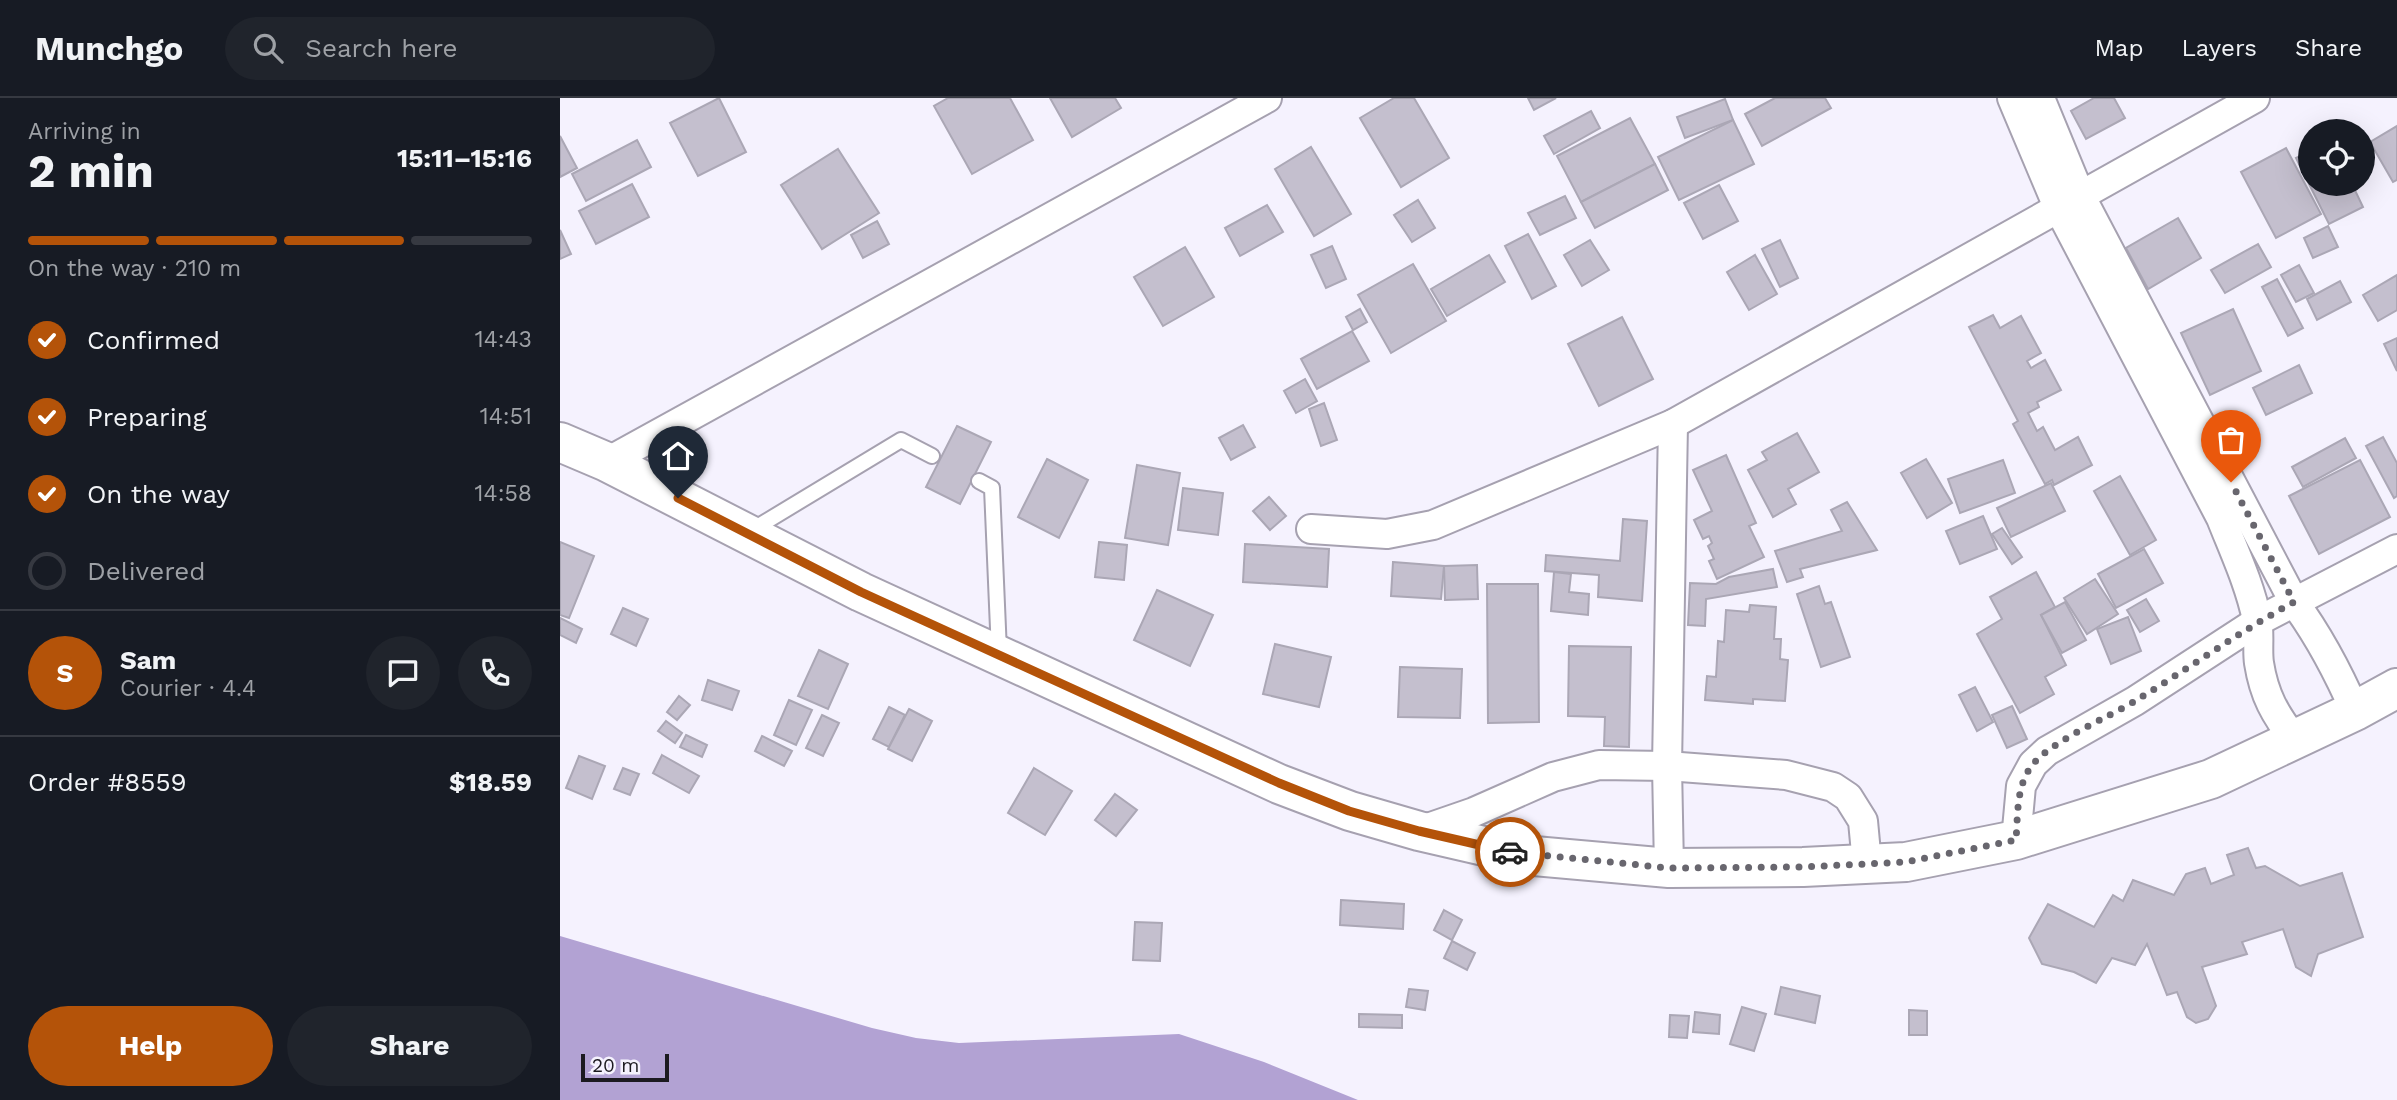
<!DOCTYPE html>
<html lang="en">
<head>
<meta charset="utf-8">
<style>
	:root { --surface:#171b24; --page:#20242c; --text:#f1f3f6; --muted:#9ea1a6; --line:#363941; --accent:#b45309 }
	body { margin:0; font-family:"Work Sans",sans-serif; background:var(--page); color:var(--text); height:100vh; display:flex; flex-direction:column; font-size:26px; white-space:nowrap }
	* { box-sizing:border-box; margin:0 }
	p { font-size:23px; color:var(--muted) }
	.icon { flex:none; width:38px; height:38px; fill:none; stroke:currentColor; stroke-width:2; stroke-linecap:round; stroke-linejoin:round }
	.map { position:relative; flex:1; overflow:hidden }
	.panel { display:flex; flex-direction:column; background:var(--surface); width:560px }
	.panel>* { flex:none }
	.controls { position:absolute; left:1738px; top:21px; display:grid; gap:14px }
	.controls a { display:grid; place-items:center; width:77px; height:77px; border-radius:50%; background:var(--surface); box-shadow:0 7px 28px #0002; font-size:35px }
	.scale { position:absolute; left:21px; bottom:18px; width:88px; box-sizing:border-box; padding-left:7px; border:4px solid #1c1a20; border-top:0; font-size:19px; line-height:24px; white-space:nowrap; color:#1c1a20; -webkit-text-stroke:5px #f5f2fe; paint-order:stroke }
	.pin { position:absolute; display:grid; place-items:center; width:60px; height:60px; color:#fff; margin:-72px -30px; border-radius:50% 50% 50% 0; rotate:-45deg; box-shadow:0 0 7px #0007 }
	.pin .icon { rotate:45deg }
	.courier { position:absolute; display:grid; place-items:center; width:70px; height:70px; margin:-35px; border:5px solid #b45309; border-radius:50%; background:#fff; color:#222; box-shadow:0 2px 9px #0007 }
	.overview em { font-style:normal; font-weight:700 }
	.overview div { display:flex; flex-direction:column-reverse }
	.overview { display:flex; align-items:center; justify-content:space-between; height:119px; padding:0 28px }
	h1 { font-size:46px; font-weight:700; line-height:52px }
	.bar { display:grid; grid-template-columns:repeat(4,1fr); gap:10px 7px; align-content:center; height:84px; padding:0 28px }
	.bar i { height:9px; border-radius:5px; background:var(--line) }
	.bar .selected { background:var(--accent) }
	.bar p { grid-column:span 4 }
	.line { display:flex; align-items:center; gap:18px; padding:0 28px; border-top:2px solid var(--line) }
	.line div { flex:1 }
	.round { display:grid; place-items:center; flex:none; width:74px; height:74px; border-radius:37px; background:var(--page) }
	ol { padding:0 28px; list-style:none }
	li { display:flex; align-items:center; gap:21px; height:77px }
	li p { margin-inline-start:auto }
	li .icon { padding:7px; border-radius:50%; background:var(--accent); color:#fff; stroke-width:4 }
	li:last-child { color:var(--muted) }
	li i { width:38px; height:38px; border:4px solid var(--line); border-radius:50% }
	.primary-button { display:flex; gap:14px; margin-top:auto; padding:14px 28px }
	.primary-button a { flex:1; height:80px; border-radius:42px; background:var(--accent); color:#fff; font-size:28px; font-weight:700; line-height:80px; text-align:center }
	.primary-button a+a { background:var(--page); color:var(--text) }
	header { display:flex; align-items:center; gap:42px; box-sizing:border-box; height:98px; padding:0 35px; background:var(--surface); border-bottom:2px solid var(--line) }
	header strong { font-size:33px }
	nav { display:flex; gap:38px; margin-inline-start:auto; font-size:24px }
	.search { width:490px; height:63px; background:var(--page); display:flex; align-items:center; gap:18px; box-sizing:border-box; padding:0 24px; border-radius:38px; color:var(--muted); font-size:26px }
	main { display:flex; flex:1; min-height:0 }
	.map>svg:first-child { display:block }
	.water { fill:#b2a2d3 }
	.building { fill:#c4bfce; stroke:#aba7b5; stroke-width:2 }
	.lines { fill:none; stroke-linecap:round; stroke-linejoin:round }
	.lane-casing { stroke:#a6a1b0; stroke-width:18 }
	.street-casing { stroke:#a6a1b0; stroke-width:32 }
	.highway-casing { stroke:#a6a1b0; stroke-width:42 }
	.lane { stroke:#fff; stroke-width:14 }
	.street { stroke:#fff; stroke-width:28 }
	.highway { stroke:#fff; stroke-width:38 }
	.done { stroke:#68666e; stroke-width:7; stroke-dasharray:0 12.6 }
	.route { stroke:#b45309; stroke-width:9 }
</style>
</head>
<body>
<header>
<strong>Munchgo</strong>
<div class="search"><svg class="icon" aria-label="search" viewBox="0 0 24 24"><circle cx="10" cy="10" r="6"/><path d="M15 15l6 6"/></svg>Search here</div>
<nav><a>Map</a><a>Layers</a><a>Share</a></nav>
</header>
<main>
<section class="panel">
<div class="overview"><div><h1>2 min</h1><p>Arriving in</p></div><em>15:11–15:16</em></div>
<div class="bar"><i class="selected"></i><i class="selected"></i><i class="selected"></i><i></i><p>On the way · 210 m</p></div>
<ol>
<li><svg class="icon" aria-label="check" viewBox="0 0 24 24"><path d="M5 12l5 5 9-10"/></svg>Confirmed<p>14:43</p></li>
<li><svg class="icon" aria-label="check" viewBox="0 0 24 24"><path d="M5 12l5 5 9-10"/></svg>Preparing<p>14:51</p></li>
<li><svg class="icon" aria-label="check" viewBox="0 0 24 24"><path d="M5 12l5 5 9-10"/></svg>On the way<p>14:58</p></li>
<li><i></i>Delivered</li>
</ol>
<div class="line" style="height:126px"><b class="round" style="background:var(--accent);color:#fff">S</b><div><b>Sam</b><p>Courier · 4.4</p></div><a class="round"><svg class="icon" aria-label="chat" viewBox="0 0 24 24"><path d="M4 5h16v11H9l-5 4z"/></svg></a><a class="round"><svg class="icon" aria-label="phone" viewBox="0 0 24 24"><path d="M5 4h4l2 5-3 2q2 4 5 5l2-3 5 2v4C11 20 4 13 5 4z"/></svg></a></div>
<div class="line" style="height:91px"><div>Order #8559</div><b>$18.59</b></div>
<div class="primary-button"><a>Help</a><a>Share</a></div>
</section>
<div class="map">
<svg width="1837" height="1002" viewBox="0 0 1837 1002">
	<rect width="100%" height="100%" fill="#f5f2fe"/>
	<!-- water -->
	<polygon class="water" points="0,838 312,930 356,940 399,945 619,936 704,964 798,1002 0,1002"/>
	<!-- building -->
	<g class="building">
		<polygon points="159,0 186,54 138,78 110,25"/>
		<polygon points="388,0 450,0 473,42 412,76 374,8"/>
		<polygon points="490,0 555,0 561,10 512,39"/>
		<polygon points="834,0 854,0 889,60 841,89 800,20"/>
		<polygon points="968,0 996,0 974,12"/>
		<polygon points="1215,0 1265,0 1271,10 1202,48 1185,16"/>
		<polygon points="1534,0 1554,0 1565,20 1526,41 1511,13"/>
		<polygon points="1165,1 1173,22 1125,40 1117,19"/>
		<polygon points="1031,13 1040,30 994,56 984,38"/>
		<polygon points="1070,20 1095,66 1021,104 997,58"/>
		<polygon points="1173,22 1194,66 1119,102 1098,59"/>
		<polygon points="1837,28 1837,82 1833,84 1810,44"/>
		<polygon points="0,38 17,70 0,79"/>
		<polygon points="77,42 91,69 26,103 12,76"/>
		<polygon points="751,49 791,116 754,138 715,71"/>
		<polygon points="1726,50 1761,116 1716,140 1681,74"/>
		<polygon points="278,51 319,115 262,151 221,87"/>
		<polygon points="1750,53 1750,86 1792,86 1803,109 1769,126 1736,60"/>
		<polygon points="1095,66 1108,92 1035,130 1021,104"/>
		<polygon points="72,86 89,119 36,146 19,113"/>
		<polygon points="1159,87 1178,123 1143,141 1124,105"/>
		<polygon points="1005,98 1016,120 980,137 968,115"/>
		<polygon points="858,102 875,130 852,144 834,117"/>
		<polygon points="707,107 723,134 680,158 665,130"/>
		<polygon points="1618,120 1641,160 1588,191 1566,150"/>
		<polygon points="317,123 329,146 303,160 291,137"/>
		<polygon points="1768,128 1778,149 1753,160 1744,140"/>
		<polygon points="0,132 11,156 0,161"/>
		<polygon points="968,136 996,188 972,201 945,148"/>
		<polygon points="1030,142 1049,172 1022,188 1004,157"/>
		<polygon points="1220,142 1238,180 1220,189 1202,151"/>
		<polygon points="1698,146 1711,169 1665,195 1651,172"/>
		<polygon points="772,148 786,181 766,190 751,157"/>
		<polygon points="625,149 654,199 603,228 574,179"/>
		<polygon points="929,157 945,184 887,218 871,191"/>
		<polygon points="1195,157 1217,196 1189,212 1167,174"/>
		<polygon points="853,166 886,223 831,255 798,197"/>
		<polygon points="1739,167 1754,195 1736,204 1721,177"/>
		<polygon points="1837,177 1837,212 1818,223 1803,197"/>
		<polygon points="1717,181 1743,230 1728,238 1702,189"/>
		<polygon points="1780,183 1791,204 1757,222 1747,201"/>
		<polygon points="800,211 807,224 793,232 786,219"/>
		<polygon points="1673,211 1701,273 1650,297 1621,235"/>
		<polygon points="1433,217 1440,230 1461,218 1481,255 1467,263 1471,270 1485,262 1501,292 1477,304 1479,309 1468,315 1477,333 1483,329 1495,352 1518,339 1532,367 1494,387 1492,382 1485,386 1453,326 1458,323 1409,229"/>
		<polygon points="1062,219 1093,281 1039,308 1008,246"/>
		<polygon points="792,233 809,263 757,291 741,261"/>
		<polygon points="1837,240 1837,273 1824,246"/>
		<polygon points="1739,267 1752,295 1706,317 1693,290"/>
		<polygon points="745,281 757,303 736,315 724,293"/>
		<polygon points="764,305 777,342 761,348 749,311"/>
		<polygon points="683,327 695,349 671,362 659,340"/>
		<polygon points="397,328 431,344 400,406 366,389"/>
		<polygon points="1237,335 1259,374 1228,391 1236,406 1213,419 1188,372 1207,362 1202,354"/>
		<polygon points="1823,339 1837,365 1837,398 1834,400 1806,348"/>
		<polygon points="1785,340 1796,360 1743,389 1732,369"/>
		<polygon points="1166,357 1196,425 1189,428 1204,459 1157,481 1149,463 1154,461 1148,448 1152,445 1149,438 1143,441 1134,422 1152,413 1133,372"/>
		<polygon points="487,361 528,382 499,440 458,419"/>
		<polygon points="1366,361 1392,405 1367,420 1341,375"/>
		<polygon points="1443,362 1455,395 1400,415 1388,381"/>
		<polygon points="1800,362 1830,419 1759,456 1729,398"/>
		<polygon points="577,367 620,375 608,447 565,440"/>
		<polygon points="1560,378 1596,442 1570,457 1534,393"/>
		<polygon points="1491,385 1505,413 1451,439 1437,410"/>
		<polygon points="623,390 663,395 658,437 618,432"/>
		<polygon points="709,399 726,418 710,432 693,413"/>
		<polygon points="1287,404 1317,452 1240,471 1243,479 1227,484 1215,453 1282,433 1271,412"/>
		<polygon points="1423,418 1437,451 1400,466 1386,433"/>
		<polygon points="1063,421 1087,423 1082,503 1038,499 1039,477 985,473 986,457 1060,463"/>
		<polygon points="1442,430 1462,459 1452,466 1432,436"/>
		<polygon points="0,444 34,458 9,520 0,517"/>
		<polygon points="539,444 567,447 564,482 535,479"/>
		<polygon points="685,446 769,451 767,489 683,484"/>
		<polygon points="1584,451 1603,485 1556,510 1538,476"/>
		<polygon points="833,464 884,468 881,501 831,498"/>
		<polygon points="917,467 918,501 885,502 884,468"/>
		<polygon points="1213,471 1217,489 1146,501 1145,528 1128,527 1130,485 1156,486 1169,479"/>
		<polygon points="994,474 1011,476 1009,494 1029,496 1028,517 991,513"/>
		<polygon points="1476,474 1495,509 1481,517 1506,567 1485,579 1494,596 1460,615 1417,536 1442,521 1430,499"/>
		<polygon points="1535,481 1558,516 1527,536 1504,500"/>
		<polygon points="927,486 978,486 979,624 928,625"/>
		<polygon points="1259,488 1265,506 1271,504 1290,559 1261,569 1237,496"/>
		<polygon points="597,492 653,517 630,568 574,542"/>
		<polygon points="1586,501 1599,523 1580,534 1567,512"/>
		<polygon points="1505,504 1526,542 1502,555 1481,517"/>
		<polygon points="1190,507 1216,509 1214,541 1221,541 1220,561 1228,562 1225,603 1193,601 1193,606 1145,602 1147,578 1156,579 1158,543 1164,544 1166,512 1189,514"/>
		<polygon points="63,510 88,521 76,548 51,536"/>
		<polygon points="1568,519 1581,553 1551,566 1537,531"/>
		<polygon points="0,520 22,531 16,545 0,537"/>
		<polygon points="715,546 771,559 759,609 703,596"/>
		<polygon points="1009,548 1071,549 1069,649 1044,648 1045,619 1008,618"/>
		<polygon points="259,552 288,566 268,611 238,598"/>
		<polygon points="840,569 902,571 900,620 838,619"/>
		<polygon points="148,582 179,593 172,612 142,602"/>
		<polygon points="1415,589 1433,624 1417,633 1399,597"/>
		<polygon points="119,598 130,607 117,622 107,614"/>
		<polygon points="229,602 252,612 236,647 214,637"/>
		<polygon points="1452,608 1467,641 1447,650 1432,617"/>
		<polygon points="329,609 345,617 329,649 313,641"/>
		<polygon points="349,611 372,623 352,663 328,651"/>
		<polygon points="262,617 279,625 263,658 246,650"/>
		<polygon points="106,623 122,635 115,645 98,633"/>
		<polygon points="126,637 147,647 142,659 120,649"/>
		<polygon points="202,638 232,653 224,668 195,653"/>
		<polygon points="102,657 139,678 129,695 93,675"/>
		<polygon points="19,658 45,668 32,701 6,690"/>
		<polygon points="63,670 79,676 70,697 54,691"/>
		<polygon points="474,670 512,693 485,737 448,715"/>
		<polygon points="555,696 577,712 556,738 535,722"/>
		<polygon points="1688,750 1696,770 1705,768 1740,788 1782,775 1803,839 1758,856 1751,878 1736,869 1723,831 1682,844 1687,856 1642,869 1656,908 1648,921 1636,925 1627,919 1617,894 1607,897 1587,846 1575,867 1552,860 1536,885 1514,874 1482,866 1469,840 1488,806 1534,829 1553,797 1563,803 1573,782 1614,797 1626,776 1645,770 1651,786 1674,777 1667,757"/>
		<polygon points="781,802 844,806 843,831 780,827"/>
		<polygon points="884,812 902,822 892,842 874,832"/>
		<polygon points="575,824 602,825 600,863 573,862"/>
		<polygon points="892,843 915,855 907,872 884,860"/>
		<polygon points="1221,889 1260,898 1255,925 1215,916"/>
		<polygon points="849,891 868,893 865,912 846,909"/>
		<polygon points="1182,909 1206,916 1194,953 1170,946"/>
		<polygon points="1349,912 1367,913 1367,937 1349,937"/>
		<polygon points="1135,914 1160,917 1159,936 1133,934"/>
		<polygon points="799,916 842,917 842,930 799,929"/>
		<polygon points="1110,917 1129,918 1127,940 1109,939"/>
	</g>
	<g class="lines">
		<defs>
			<g id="lane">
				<polyline points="419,383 432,390 439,554"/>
				<polyline points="192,432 341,342 372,358"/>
			</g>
			<g id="street">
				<path d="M1452,0l46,109 163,311c13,33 29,67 36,102 3,14 0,29 2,43 5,32 16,52 36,77"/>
				<path d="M1480,0l40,97 214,407c25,34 44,70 61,109"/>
				<polyline points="47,364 707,0"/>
				<polyline points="751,431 827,436 873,427 1113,326 1695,0"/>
				<polyline points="859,733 914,714 993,679 1039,667 1107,668 1226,677 1273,689 1288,699 1303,723 1307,766"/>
				<polyline points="1456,742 1461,688 1473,666 1487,653 1575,603 1698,523 1837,451"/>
				<polyline points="1109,770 1107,668 1113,326"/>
			</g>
			<polyline id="highway" points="0,344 47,364 301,494 719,686 790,713 859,733 963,757 1109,770 1243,769 1346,764 1456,742 1651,681 1795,613 1837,590"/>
		</defs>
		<!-- lane casing -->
		<use href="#lane" class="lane-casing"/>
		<!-- street casing -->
		<use href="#street" class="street-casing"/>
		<!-- highway casing -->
		<use href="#highway" class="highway-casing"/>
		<!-- lane -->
		<use href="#lane" class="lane"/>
		<!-- street -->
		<use href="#street" class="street"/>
		<!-- highway -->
		<use href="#highway" class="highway"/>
	</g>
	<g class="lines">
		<!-- done -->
		<path class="done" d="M950,754l159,16 134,-1 103,-5 110,-22c2,-26 0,-57 18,-77 20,-23 73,-45 101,-62 53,-32 104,-69 159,-99l-63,-120"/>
		<!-- route -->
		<polyline class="route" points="118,400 301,494 719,685 789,713 859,733 950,754"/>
	</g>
</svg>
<div class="controls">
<a><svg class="icon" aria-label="locate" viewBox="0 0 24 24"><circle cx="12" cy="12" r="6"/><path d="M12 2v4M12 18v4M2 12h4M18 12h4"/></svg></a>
</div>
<div class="scale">20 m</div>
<div class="pin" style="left:1671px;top:384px;background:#ea580c"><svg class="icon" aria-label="bag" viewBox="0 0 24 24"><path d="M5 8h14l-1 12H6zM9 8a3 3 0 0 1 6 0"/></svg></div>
<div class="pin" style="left:118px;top:400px;background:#1f2937"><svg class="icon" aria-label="home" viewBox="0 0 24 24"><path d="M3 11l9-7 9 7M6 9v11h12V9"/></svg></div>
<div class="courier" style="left:950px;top:754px"><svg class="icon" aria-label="car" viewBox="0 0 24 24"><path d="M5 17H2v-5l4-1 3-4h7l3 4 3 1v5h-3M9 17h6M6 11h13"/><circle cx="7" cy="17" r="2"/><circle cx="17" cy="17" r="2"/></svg></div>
</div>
</main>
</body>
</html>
